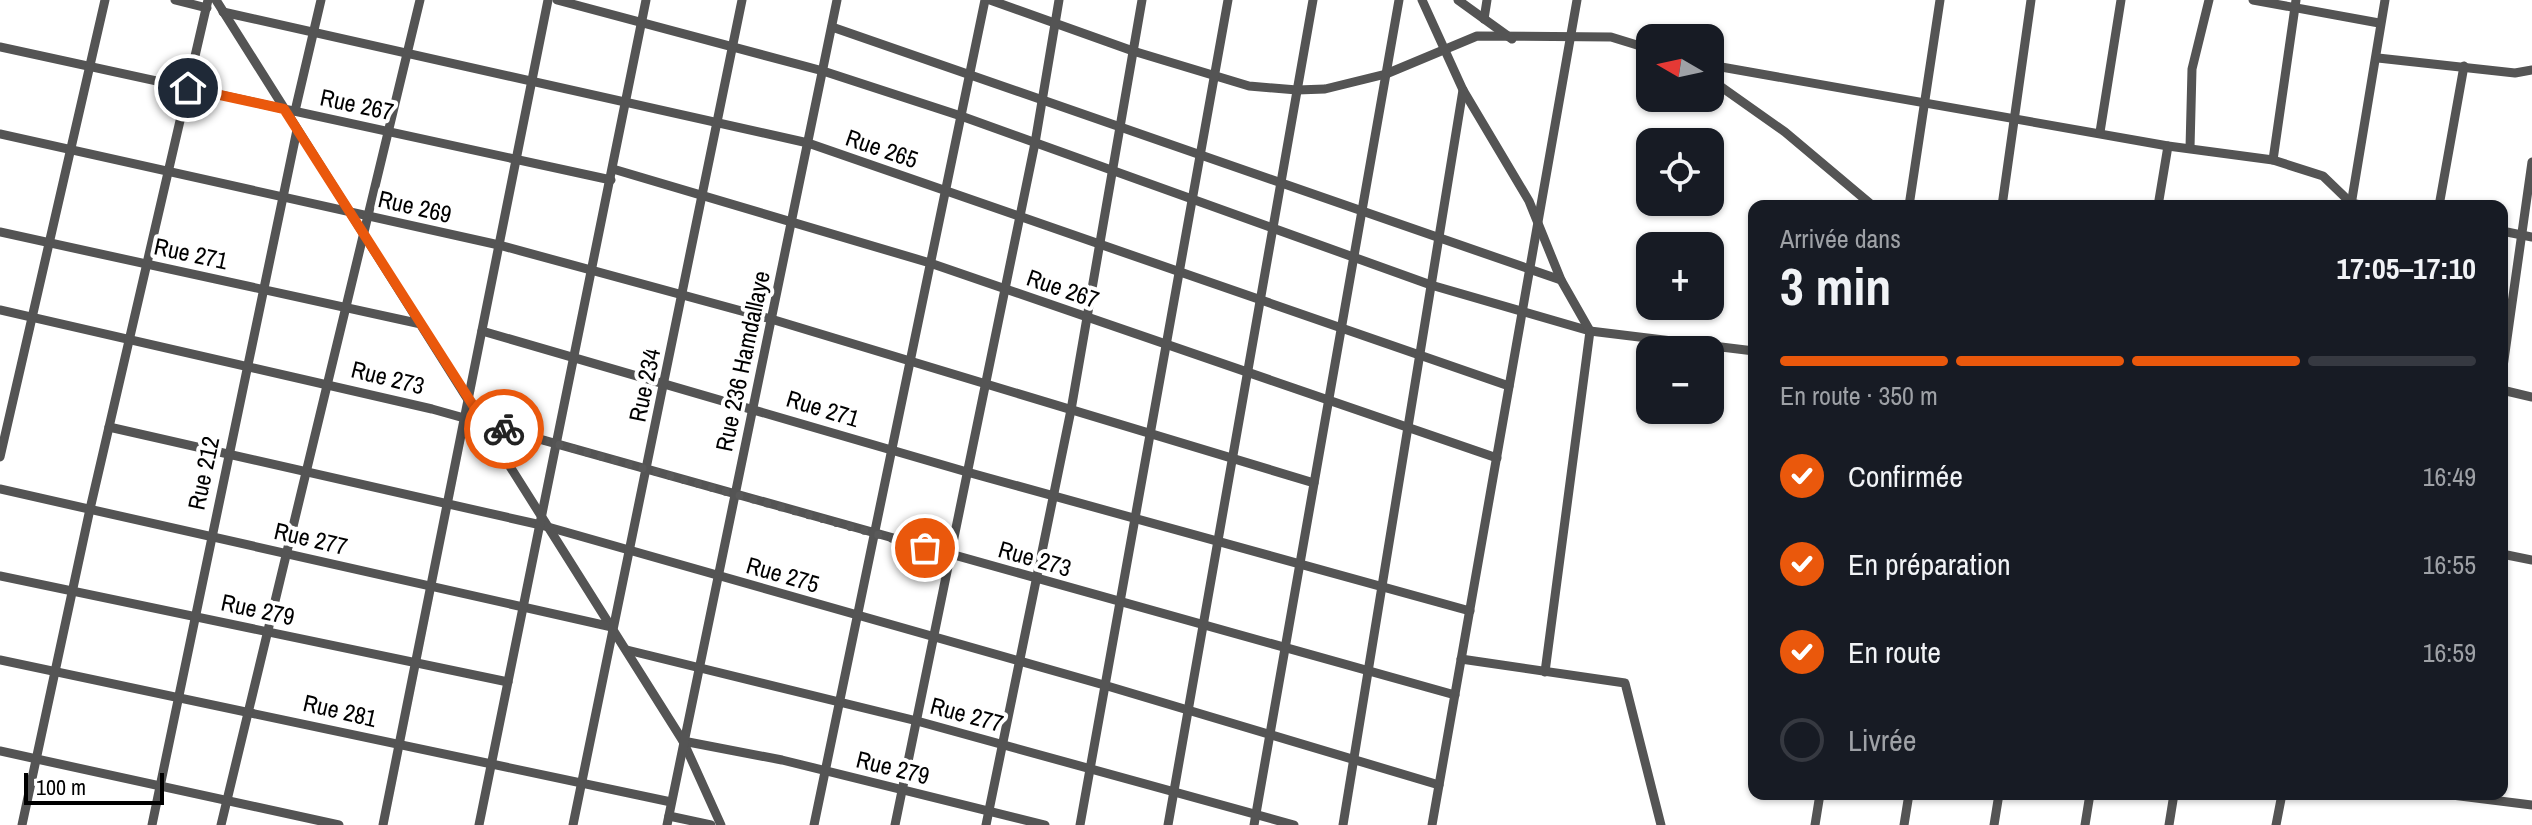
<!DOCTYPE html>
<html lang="fr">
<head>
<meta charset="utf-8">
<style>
	:root { --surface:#171b24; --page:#20242c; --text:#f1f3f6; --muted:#9ea1a6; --line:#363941; --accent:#ea580c }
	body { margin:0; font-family:"Archivo Narrow",sans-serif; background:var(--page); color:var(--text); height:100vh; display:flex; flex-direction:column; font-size:30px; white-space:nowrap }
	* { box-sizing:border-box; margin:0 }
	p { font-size:26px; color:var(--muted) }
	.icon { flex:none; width:44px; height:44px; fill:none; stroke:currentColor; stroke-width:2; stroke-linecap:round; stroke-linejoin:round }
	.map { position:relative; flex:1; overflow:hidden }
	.sheet { position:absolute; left:1748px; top:200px; width:760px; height:600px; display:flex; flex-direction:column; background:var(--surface); border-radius:16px; box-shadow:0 2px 6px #0004 }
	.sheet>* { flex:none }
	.needle { width:52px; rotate:279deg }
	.tools { position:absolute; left:1636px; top:24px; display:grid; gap:16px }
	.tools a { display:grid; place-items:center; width:88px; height:88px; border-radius:16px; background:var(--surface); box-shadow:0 2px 6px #0004; font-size:40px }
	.scale { position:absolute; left:24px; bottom:20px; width:140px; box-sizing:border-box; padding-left:8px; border:4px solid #000; border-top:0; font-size:22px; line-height:28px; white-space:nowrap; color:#000; -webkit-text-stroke:6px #fff; paint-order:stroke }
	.pin { position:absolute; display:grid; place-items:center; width:68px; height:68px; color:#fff; margin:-34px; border:4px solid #fff; border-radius:50%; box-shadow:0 2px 8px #0007 }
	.courier { position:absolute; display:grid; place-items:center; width:80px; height:80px; margin:-40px; border:6px solid #ea580c; border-radius:50%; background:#fff; color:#222; box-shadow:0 2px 10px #0007 }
	.head em { font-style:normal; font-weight:700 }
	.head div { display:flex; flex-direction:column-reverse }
	.head { display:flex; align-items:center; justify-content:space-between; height:136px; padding:0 32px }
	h1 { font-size:52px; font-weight:700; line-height:60px }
	.bar { display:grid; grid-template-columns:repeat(4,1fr); gap:12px 8px; align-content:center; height:96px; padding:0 32px }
	.bar i { height:10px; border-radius:6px; background:var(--line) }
	.bar .selected { background:var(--accent) }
	.bar p { grid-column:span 4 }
	ol { padding:0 32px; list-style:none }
	li { display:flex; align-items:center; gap:24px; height:88px }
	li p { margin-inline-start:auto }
	li .icon { padding:8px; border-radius:50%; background:var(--accent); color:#fff; stroke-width:4 }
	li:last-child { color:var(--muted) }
	li i { width:44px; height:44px; border:4px solid var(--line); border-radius:50% }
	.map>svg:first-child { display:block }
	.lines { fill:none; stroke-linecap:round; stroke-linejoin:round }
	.minor { stroke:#545454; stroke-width:9 }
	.done { stroke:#595959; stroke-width:8; stroke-dasharray:0 14.4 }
	.route { stroke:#ea580c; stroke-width:10 }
	.labels { text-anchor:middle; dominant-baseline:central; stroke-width:8; stroke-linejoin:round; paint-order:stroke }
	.street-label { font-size:24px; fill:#000; stroke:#fff }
</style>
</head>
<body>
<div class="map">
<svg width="2532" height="825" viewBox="0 0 2532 825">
	<rect width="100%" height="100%" fill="#fff"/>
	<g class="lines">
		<!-- minor -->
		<g class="minor">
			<polyline points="175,0 207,8"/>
			<polyline points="216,0 683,741 721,825"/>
			<polyline points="557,0 823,71 961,116 1431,285 1590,331 1754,351"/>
			<polyline points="990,0 1133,51 1249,86 1297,90 1325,89 1386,74 1477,36 1611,37 1650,49"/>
			<polyline points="1422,0 1463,90 1529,201 1561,280 1590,331 1545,672"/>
			<polyline points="1458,0 1512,39"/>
			<polyline points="2253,0 2379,23"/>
			<polyline points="223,12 808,143 1509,386"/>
			<polyline points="1484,19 1487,0"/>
			<polyline points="832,27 1561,280"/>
			<polyline points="0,47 611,180"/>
			<polyline points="2378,58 2515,73 2532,70"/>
			<polyline points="1710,65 2168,146 2273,160 2323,176 2351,203 2365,206"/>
			<polyline points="1710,79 1785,132 1873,206"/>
			<polyline points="295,111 321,0"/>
			<polyline points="2100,132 2121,0"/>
			<polyline points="0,134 499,245 771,319 1314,483"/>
			<polyline points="2190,148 2192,69 2209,0"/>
			<polyline points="2273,160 2296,0"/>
			<polyline points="613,169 930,263 1497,458"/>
			<polyline points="2351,205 2385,0"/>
			<polyline points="1909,206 1940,0"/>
			<polyline points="2002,206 2031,0"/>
			<polyline points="2158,206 2168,146"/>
			<polyline points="2439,206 2464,66"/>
			<polyline points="2502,231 2532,237"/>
			<polyline points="0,232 421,324"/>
			<polyline points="0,310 432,409 1455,695"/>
			<polyline points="482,331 967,472 1470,611"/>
			<polyline points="2502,374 2532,162"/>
			<polyline points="2502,390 2532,397"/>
			<polyline points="109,427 541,525 1104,685 1439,785"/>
			<polyline points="0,457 105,0"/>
			<polyline points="0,489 612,627"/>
			<polyline points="2502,554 2532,560"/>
			<polyline points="0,576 508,682"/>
			<polyline points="627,650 917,721 1294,825"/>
			<polyline points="1461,659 1625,683 1661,825"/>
			<polyline points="0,660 671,802"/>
			<polyline points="683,741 782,760 1045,825"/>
			<polyline points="0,751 339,825"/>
			<polyline points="2444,794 2532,805"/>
			<polyline points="669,816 711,825"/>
			<polyline points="22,825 90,509 208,0"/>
			<polyline points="152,825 297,130"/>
			<polyline points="221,825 420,0"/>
			<polyline points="383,825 548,0"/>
			<polyline points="479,825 646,0"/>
			<polyline points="573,825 742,0"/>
			<polyline points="667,825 837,0"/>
			<polyline points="814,825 985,0"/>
			<polyline points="895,825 1035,143 1059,0"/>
			<polyline points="986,825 1071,410 1142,0"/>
			<polyline points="1080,825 1228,0"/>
			<polyline points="1168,825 1313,0"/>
			<polyline points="1254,825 1399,0"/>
			<polyline points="1343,825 1463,90"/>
			<polyline points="1432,825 1577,0"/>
			<polyline points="1815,825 1820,794"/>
			<polyline points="1904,825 1909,794"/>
			<polyline points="1994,825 1999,794"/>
			<polyline points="2085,825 2090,794"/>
			<polyline points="2169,825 2174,794"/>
			<polyline points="2276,825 2282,794"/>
		</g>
	</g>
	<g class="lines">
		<!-- done -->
		<polyline class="done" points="504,429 925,548"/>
		<!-- route -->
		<polyline class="route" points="188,88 284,109 485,424 504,429"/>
	</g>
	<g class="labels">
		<!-- street labels -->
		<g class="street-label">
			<text transform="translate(357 104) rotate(12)">Rue 267</text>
			<text transform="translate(882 148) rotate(19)">Rue 265</text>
			<text transform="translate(415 206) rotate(13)">Rue 269</text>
			<text transform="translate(191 253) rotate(12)">Rue 271</text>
			<text transform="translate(1063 288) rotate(19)">Rue 267</text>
			<text transform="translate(742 361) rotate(-78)">Rue 236 Hamdallaye</text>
			<text transform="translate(388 377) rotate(14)">Rue 273</text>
			<text transform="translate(644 385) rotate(-78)">Rue 234</text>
			<text transform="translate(823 408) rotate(17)">Rue 271</text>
			<text transform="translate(203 473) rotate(-78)">Rue 212</text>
			<text transform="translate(311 538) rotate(13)">Rue 277</text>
			<text transform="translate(1035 558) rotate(16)">Rue 273</text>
			<text transform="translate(783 574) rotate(16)">Rue 275</text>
			<text transform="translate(258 609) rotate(12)">Rue 279</text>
			<text transform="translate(340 710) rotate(13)">Rue 281</text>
			<text transform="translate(967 714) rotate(15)">Rue 277</text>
			<text transform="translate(893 767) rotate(14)">Rue 279</text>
		</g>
	</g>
</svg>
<div class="tools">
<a><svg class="needle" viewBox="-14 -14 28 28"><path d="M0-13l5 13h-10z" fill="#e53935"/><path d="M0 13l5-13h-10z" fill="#9ea1a6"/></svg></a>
<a><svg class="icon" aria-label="locate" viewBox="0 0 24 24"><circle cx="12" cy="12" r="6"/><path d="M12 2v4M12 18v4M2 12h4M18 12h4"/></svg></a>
<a>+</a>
<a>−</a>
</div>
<div class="scale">100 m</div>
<div class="pin" style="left:925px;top:548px;background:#ea580c"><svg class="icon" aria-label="bag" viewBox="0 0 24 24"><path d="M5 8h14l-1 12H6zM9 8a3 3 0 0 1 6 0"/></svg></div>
<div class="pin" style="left:188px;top:88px;background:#1f2937"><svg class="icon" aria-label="home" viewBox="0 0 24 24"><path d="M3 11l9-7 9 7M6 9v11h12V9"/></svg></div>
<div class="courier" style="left:504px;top:429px"><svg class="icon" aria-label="bike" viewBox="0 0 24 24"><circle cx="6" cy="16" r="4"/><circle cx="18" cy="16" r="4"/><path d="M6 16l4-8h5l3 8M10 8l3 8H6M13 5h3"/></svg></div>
<section class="sheet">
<div class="head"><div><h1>3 min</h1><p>Arrivée dans</p></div><em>17:05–17:10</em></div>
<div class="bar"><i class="selected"></i><i class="selected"></i><i class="selected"></i><i></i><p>En route · 350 m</p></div>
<ol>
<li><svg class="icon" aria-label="check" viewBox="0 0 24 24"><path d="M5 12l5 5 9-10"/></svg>Confirmée<p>16:49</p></li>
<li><svg class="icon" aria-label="check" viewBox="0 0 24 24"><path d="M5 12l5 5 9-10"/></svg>En préparation<p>16:55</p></li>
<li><svg class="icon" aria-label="check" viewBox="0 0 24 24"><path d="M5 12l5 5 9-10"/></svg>En route<p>16:59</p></li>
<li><i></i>Livrée</li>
</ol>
</section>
</div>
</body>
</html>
